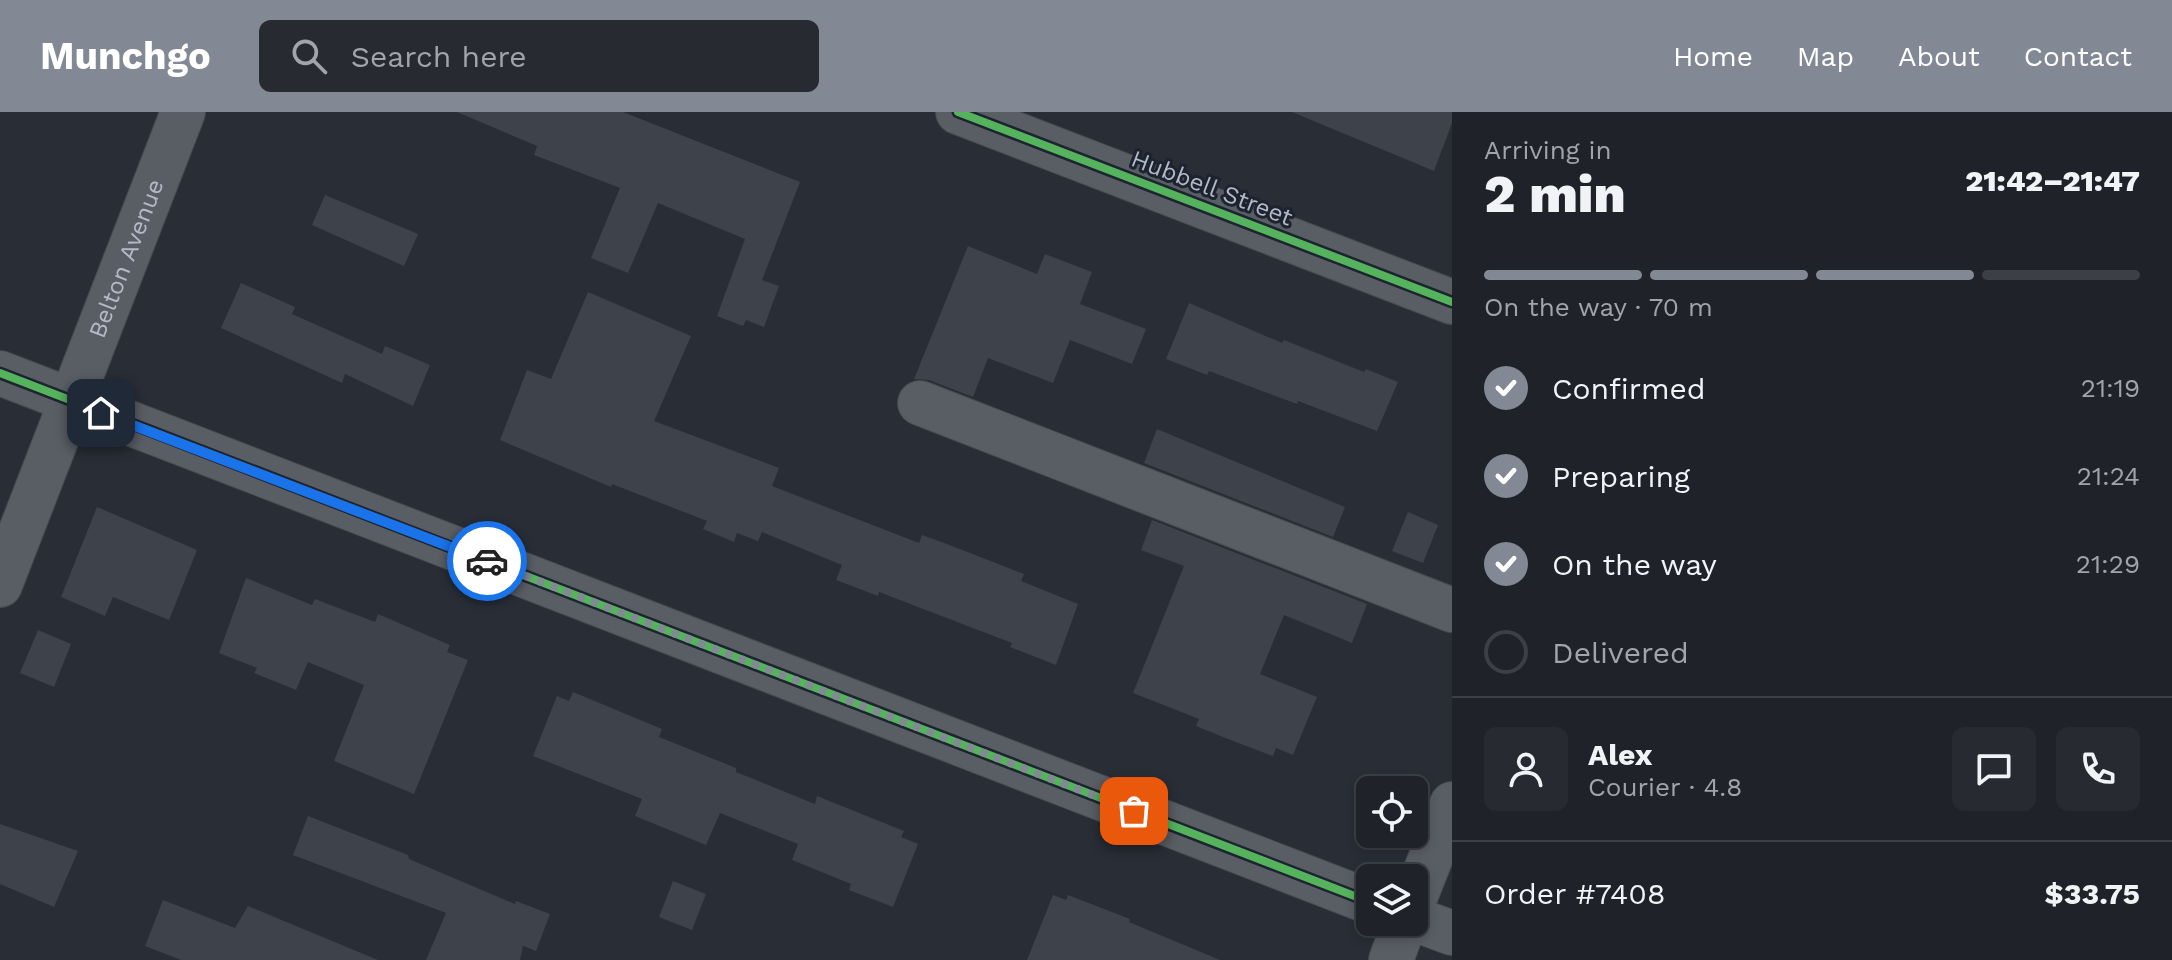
<!DOCTYPE html>
<html lang="en">
<head>
<meta charset="utf-8">
<style>
	:root { --surface:#1f2228; --page:#272a30; --text:#f1f3f6; --muted:#a1a4a8; --line:#3c3f45; --accent:#838994 }
	body { margin:0; font-family:"Work Sans",sans-serif; background:var(--page); color:var(--text); height:100vh; display:flex; flex-direction:column; font-size:30px; white-space:nowrap }
	* { box-sizing:border-box; margin:0 }
	p { font-size:26px; color:var(--muted) }
	.icon { flex:none; width:44px; height:44px; fill:none; stroke:currentColor; stroke-width:2; stroke-linecap:round; stroke-linejoin:round }
	.map { position:relative; flex:1; overflow:hidden }
	.side { display:flex; flex-direction:column; background:var(--surface); width:720px }
	.side>* { flex:none }
	.buttons { position:absolute; left:1356px; top:664px; display:grid; gap:16px }
	.buttons a { display:grid; place-items:center; width:72px; height:72px; border-radius:12px; background:var(--surface); box-shadow:0 4px 12px #0003,0 0 0 2px var(--line); font-size:40px }
	.pin { position:absolute; display:grid; place-items:center; width:68px; height:68px; color:#fff; margin:-34px; border-radius:16px; box-shadow:0 4px 12px #0006 }
	.courier { position:absolute; display:grid; place-items:center; width:80px; height:80px; margin:-40px; border:6px solid #1a73e8; border-radius:50%; background:#fff; color:#222; box-shadow:0 2px 10px #0007 }
	.head em { font-style:normal; font-weight:800 }
	.head div { display:flex; flex-direction:column-reverse }
	.head { display:flex; align-items:center; justify-content:space-between; height:136px; padding:0 32px }
	h1 { font-size:52px; font-weight:800; line-height:60px }
	.bar { display:grid; grid-template-columns:repeat(4,1fr); gap:12px 8px; align-content:center; height:96px; padding:0 32px }
	.bar i { height:10px; border-radius:6px; background:var(--line) }
	.bar .on { background:var(--accent) }
	.bar p { grid-column:span 4 }
	.line { display:flex; align-items:center; gap:20px; padding:0 32px; border-top:2px solid var(--line) }
	.line div { flex:1 }
	.round { display:grid; place-items:center; flex:none; width:84px; height:84px; border-radius:12px; background:var(--page) }
	ol { padding:0 32px; list-style:none }
	li { display:flex; align-items:center; gap:24px; height:88px }
	li p { margin-inline-start:auto }
	li .icon { padding:8px; border-radius:50%; background:var(--accent); color:#fff; stroke-width:4 }
	li:last-child { color:var(--muted) }
	li i { width:44px; height:44px; border:4px solid var(--line); border-radius:50% }
	header { display:flex; align-items:center; gap:48px; box-sizing:border-box; height:112px; padding:0 40px; background:var(--accent); color:#fff }
	header strong { font-size:38px }
	nav { display:flex; gap:44px; margin-inline-start:auto; font-size:28px }
	.search { width:560px; height:72px; background:var(--page); display:flex; align-items:center; gap:20px; box-sizing:border-box; padding:0 28px; border-radius:12px; color:var(--muted); font-size:30px }
	main { display:flex; flex:1; min-height:0 }
	.map>svg:first-child { display:block }
	.building { fill:#3e424a }
	.lines { fill:none; stroke-linecap:round; stroke-linejoin:round }
	.minor-casing { stroke:#45494f; stroke-width:46 }
	.minor { stroke:#595d64; stroke-width:44 }
	.cycleway-casing { stroke:#1d2430; stroke-width:13 }
	.cycleway { stroke:#56b35d; stroke-width:8 }
	.done { stroke:#838994; stroke-width:8; stroke-dasharray:0 14.4 }
	.route { stroke:#1a73e8; stroke-width:10 }
	.labels { text-anchor:middle; dominant-baseline:central; stroke-width:6; stroke-linejoin:round; paint-order:stroke }
	.street-label { font-size:24px; fill:#b3bac7; stroke:#1d2430 }
</style>
</head>
<body>
<header>
<strong>Munchgo</strong>
<div class="search"><svg class="icon" aria-label="search" viewBox="0 0 24 24"><circle cx="10" cy="10" r="6"/><path d="M15 15l6 6"/></svg>Search here</div>
<nav><a>Home</a><a>Map</a><a>About</a><a>Contact</a></nav>
</header>
<main>
<div class="map">
<svg width="1452" height="848" viewBox="0 0 1452 848">
	<rect width="100%" height="100%" fill="#292d36"/>
	<!-- building -->
	<g class="building">
		<polygon points="457,0 623,0 800,70 762,168 779,174 764,215 746,208 743,214 717,204 745,127 658,91 628,161 591,146 620,76 534,43 537,34"/>
		<polygon points="1292,0 1452,0 1452,11 1434,59"/>
		<polygon points="325,83 418,122 404,154 312,113"/>
		<polygon points="968,134 1037,162 1045,142 1092,160 1080,192 1146,217 1132,252 1070,228 1053,271 988,246 973,285 929,268 914,267"/>
		<polygon points="241,171 295,195 292,202 382,242 385,234 430,253 413,294 345,262 342,271 221,216"/>
		<polygon points="588,180 691,224 654,309 779,356 772,374 919,431 922,423 947,432 1024,462 1021,469 1078,492 1056,553 1010,535 1012,531 879,480 878,484 836,468 842,453 762,420 758,429 737,421 734,430 703,417 707,409 612,372 611,375 500,328 527,258 551,267"/>
		<polygon points="1189,191 1282,231 1284,228 1364,260 1366,257 1398,270 1377,319 1298,289 1297,292 1209,259 1207,263 1166,247"/>
		<polygon points="1157,317 1345,395 1333,425 1144,351"/>
		<polygon points="97,395 197,438 169,508 113,485 105,504 61,485"/>
		<polygon points="1408,400 1438,413 1423,451 1392,439"/>
		<polygon points="1152,408 1367,492 1352,531 1284,503 1260,562 1317,585 1293,643 1276,636 1273,644 1233,629 1196,614 1199,607 1133,581 1184,454 1141,438"/>
		<polygon points="246,466 312,493 315,487 375,510 378,502 450,533 447,540 468,548 414,682 334,649 364,573 308,550 296,578 254,561 257,556 219,541"/>
		<polygon points="38,518 71,532 54,575 20,561"/>
		<polygon points="573,580 662,617 659,625 736,656 736,660 815,692 817,684 904,719 901,725 918,732 893,795 849,778 851,772 792,748 798,732 720,701 706,733 635,704 642,687 533,644 557,584 569,589"/>
		<polygon points="308,704 408,743 409,747 515,792 516,789 550,802 536,839 523,834 520,848 426,848 446,801 293,743"/>
		<polygon points="0,712 78,739 54,795 0,772"/>
		<polygon points="673,769 706,782 692,818 659,805"/>
		<polygon points="1053,783 1066,788 1068,783 1130,807 1129,810 1220,848 1027,848"/>
		<polygon points="163,788 235,816 248,794 378,848 181,848 145,834"/>
	</g>
	<g class="lines">
		<defs>
			<g id="minor">
				<polyline points="958,0 1452,190"/>
				<polyline points="0,261 1370,790"/>
				<polyline points="920,291 1452,498"/>
				<path id="s1" d="M0,473l183,-473"/>
				<polyline points="1414,788 1452,692"/>
				<polyline points="1414,807 1452,821"/>
				<polyline points="1391,848 1405,810"/>
			</g>
		</defs>
		<!-- minor casing -->
		<use href="#minor" class="minor-casing"/>
		<!-- minor -->
		<use href="#minor" class="minor"/>
		<defs>
			<g id="cycleway">
				<polyline points="958,0 1452,190"/>
				<polyline points="0,261 1370,790"/>
			</g>
		</defs>
		<!-- cycleway casing -->
		<use href="#cycleway" class="cycleway-casing"/>
		<!-- cycleway -->
		<use href="#cycleway" class="cycleway"/>
	</g>
	<g class="lines">
		<!-- done -->
		<polyline class="done" points="487,449 1134,699"/>
		<!-- route -->
		<polyline class="route" points="101,301 487,449"/>
	</g>
	<g class="labels">
		<!-- street labels -->
		<g class="street-label">
			<text transform="translate(1212 76) rotate(21)">Hubbell Street</text>
			<text stroke="none"><textPath href="#s1" startOffset="350">Belton Avenue</textPath></text>
		</g>
	</g>
</svg>
<div class="buttons">
<a><svg class="icon" aria-label="locate" viewBox="0 0 24 24"><circle cx="12" cy="12" r="6"/><path d="M12 2v4M12 18v4M2 12h4M18 12h4"/></svg></a>
<a><svg class="icon" aria-label="layers" viewBox="0 0 24 24"><path d="M12 4l9 5-9 5-9-5zM3 14l9 5 9-5"/></svg></a>
</div>
<div class="pin" style="left:1134px;top:699px;background:#ea580c"><svg class="icon" aria-label="bag" viewBox="0 0 24 24"><path d="M5 8h14l-1 12H6zM9 8a3 3 0 0 1 6 0"/></svg></div>
<div class="pin" style="left:101px;top:301px;background:#1f2937"><svg class="icon" aria-label="home" viewBox="0 0 24 24"><path d="M3 11l9-7 9 7M6 9v11h12V9"/></svg></div>
<div class="courier" style="left:487px;top:449px"><svg class="icon" aria-label="car" viewBox="0 0 24 24"><path d="M5 17H2v-5l4-1 3-4h7l3 4 3 1v5h-3M9 17h6M6 11h13"/><circle cx="7" cy="17" r="2"/><circle cx="17" cy="17" r="2"/></svg></div>
</div>
<section class="side">
<div class="head"><div><h1>2 min</h1><p>Arriving in</p></div><em>21:42–21:47</em></div>
<div class="bar"><i class="on"></i><i class="on"></i><i class="on"></i><i></i><p>On the way · 70 m</p></div>
<ol>
<li><svg class="icon" aria-label="check" viewBox="0 0 24 24"><path d="M5 12l5 5 9-10"/></svg>Confirmed<p>21:19</p></li>
<li><svg class="icon" aria-label="check" viewBox="0 0 24 24"><path d="M5 12l5 5 9-10"/></svg>Preparing<p>21:24</p></li>
<li><svg class="icon" aria-label="check" viewBox="0 0 24 24"><path d="M5 12l5 5 9-10"/></svg>On the way<p>21:29</p></li>
<li><i></i>Delivered</li>
</ol>
<div class="line" style="height:144px"><a class="round"><svg class="icon" aria-label="person" viewBox="0 0 24 24"><circle cx="12" cy="8" r="4"/><path d="M4 21q1-7 8-7t8 7"/></svg></a><div><b>Alex</b><p>Courier · 4.8</p></div><a class="round"><svg class="icon" aria-label="chat" viewBox="0 0 24 24"><path d="M4 5h16v11H9l-5 4z"/></svg></a><a class="round"><svg class="icon" aria-label="phone" viewBox="0 0 24 24"><path d="M5 4h4l2 5-3 2q2 4 5 5l2-3 5 2v4C11 20 4 13 5 4z"/></svg></a></div>
<div class="line" style="height:104px"><div>Order #7408</div><b>$33.75</b></div>
</section>
</main>
</body>
</html>
